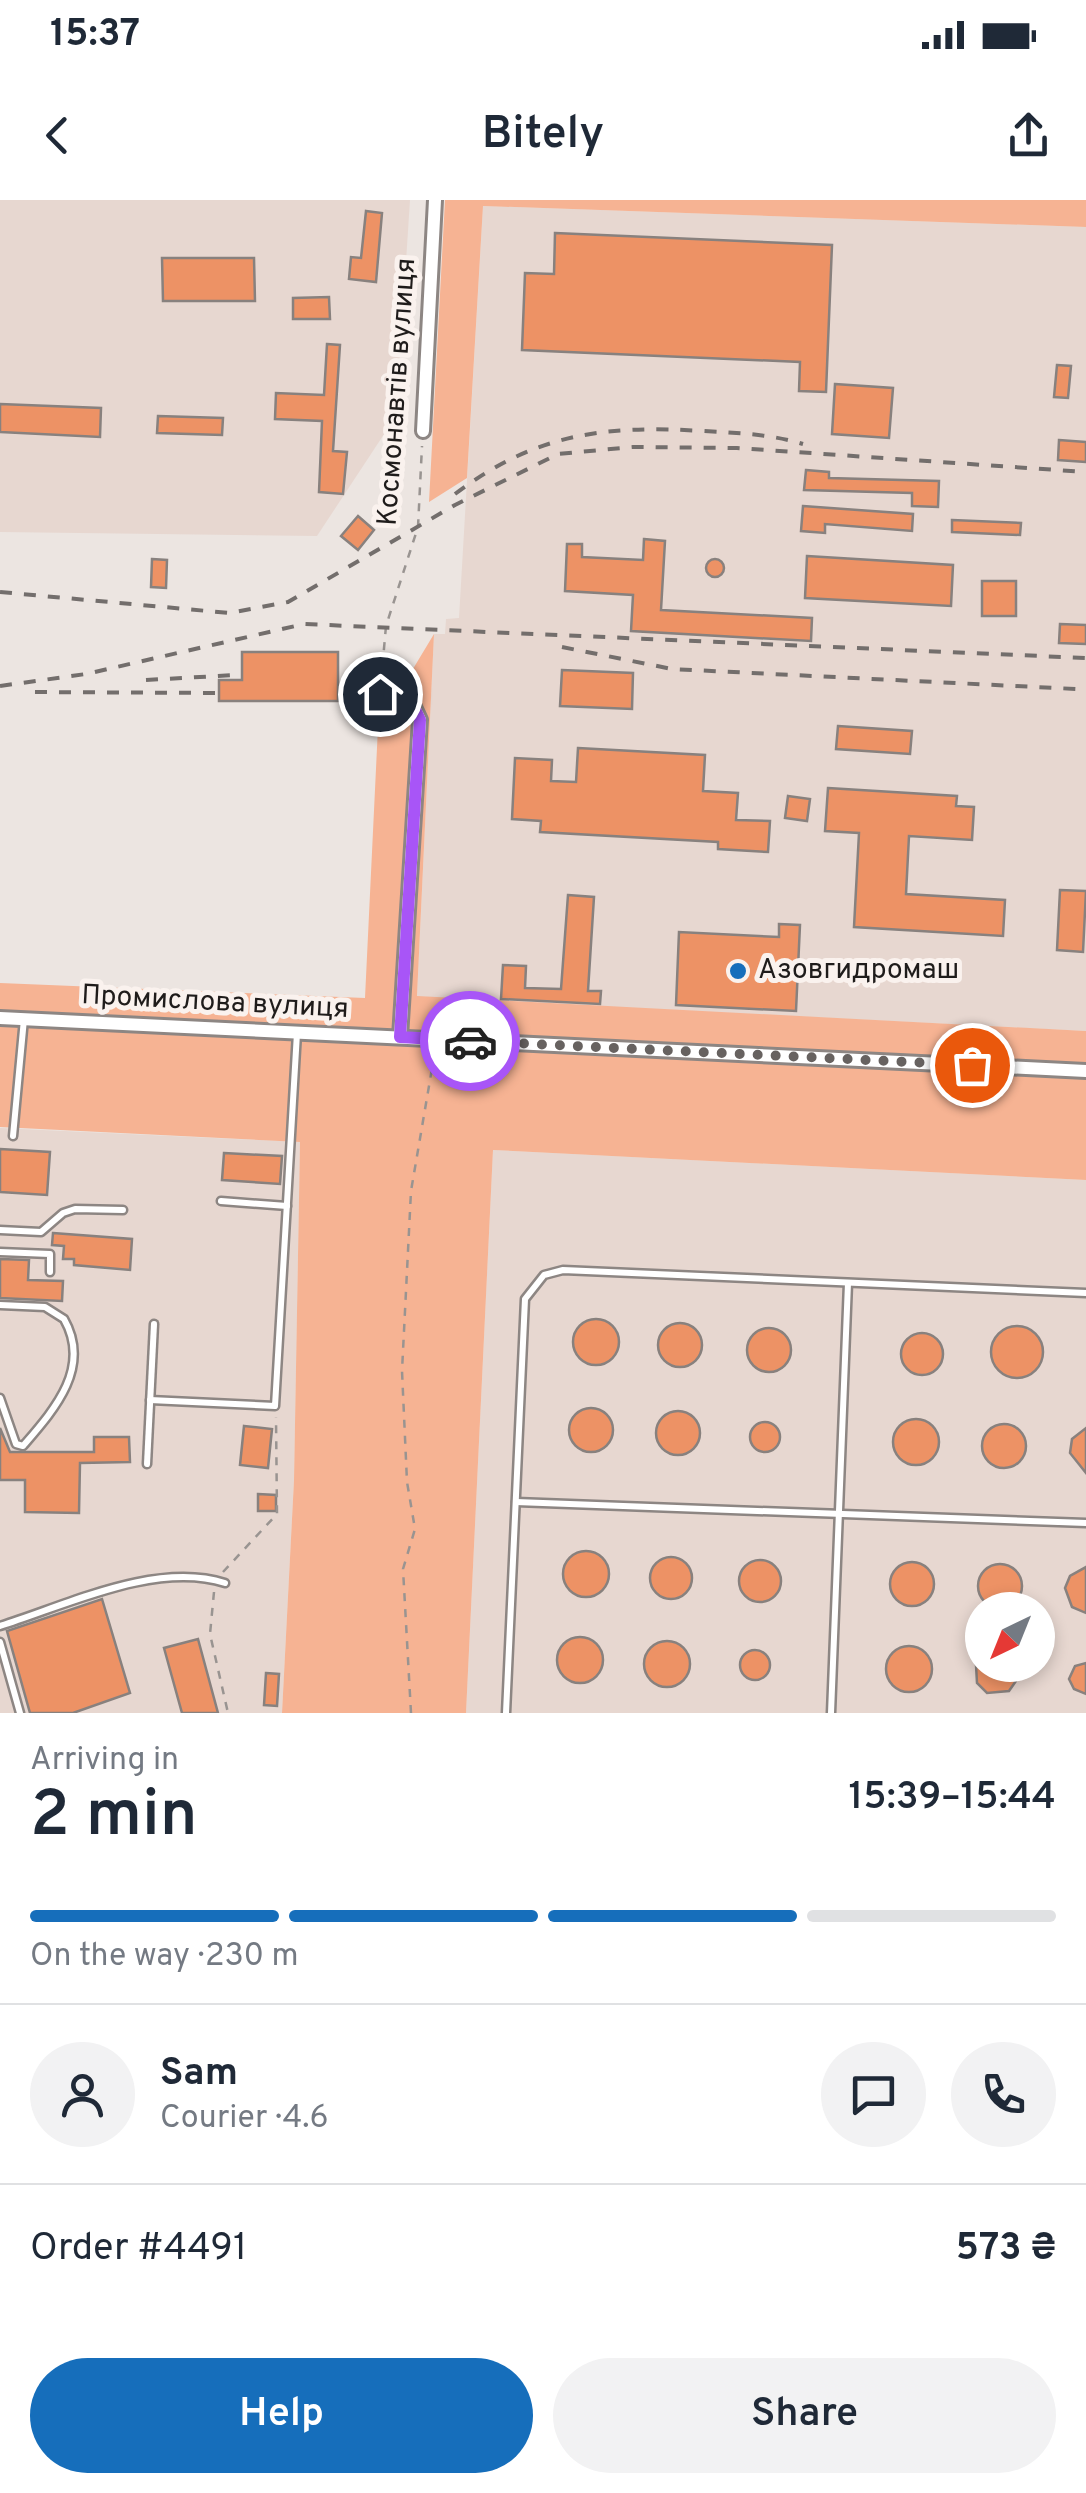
<!DOCTYPE html>
<html lang="en">
<head>
<meta charset="utf-8">
<style>
	:root { --surface:#fff; --page:#f2f2f3; --text:#1f2937; --muted:#747a83; --line:#e0e1e3; --accent:#166ebb }
	body { margin:0; font-family:Overpass,sans-serif; background:var(--page); color:var(--text); height:100vh; display:flex; flex-direction:column; font-size:38px; white-space:nowrap }
	* { box-sizing:border-box; margin:0 }
	p { font-size:32px; color:var(--muted) }
	.icon { flex:none; width:55px; height:55px; fill:none; stroke:currentColor; stroke-width:2; stroke-linecap:round; stroke-linejoin:round }
	.map { position:relative; height:1513px; overflow:hidden }
	.sheet { display:flex; flex-direction:column; background:var(--surface); flex:1 }
	.sheet>* { flex:none }
	.needle { width:65px; rotate:223deg }
	.tools { position:absolute; left:965px; top:1392px; display:grid; gap:20px }
	.tools a { display:grid; place-items:center; width:90px; height:90px; border-radius:50%; background:var(--surface); box-shadow:0 5px 15px #0003; font-size:50px }
	.pin { position:absolute; display:grid; place-items:center; width:85px; height:85px; color:#fff; margin:-42px; border:5px solid #fff; border-radius:50%; box-shadow:0 2px 10px #0007 }
	.courier { position:absolute; display:grid; place-items:center; width:100px; height:100px; margin:-50px; border:8px solid #a855f7; border-radius:50%; background:#fff; color:#222; box-shadow:0 2px 12px #0007 }
	.summary em { font-style:normal; font-weight:600 }
	.summary div { display:flex; flex-direction:column-reverse }
	.summary { display:flex; align-items:center; justify-content:space-between; height:170px; padding:0 30px }
	h1 { font-size:65px; font-weight:600; line-height:75px }
	.bar { display:grid; grid-template-columns:repeat(4,1fr); gap:15px 10px; align-content:center; height:120px; padding:0 30px }
	.bar i { height:12px; border-radius:8px; background:var(--line) }
	.bar .selected { background:var(--accent) }
	.bar p { grid-column:span 4 }
	.line { display:flex; align-items:center; gap:25px; padding:0 30px; border-top:2px solid var(--line) }
	.line div { flex:1 }
	.round { display:grid; place-items:center; flex:none; width:105px; height:105px; border-radius:52px; background:var(--page) }
	.cta { display:flex; gap:20px; margin-top:auto; padding:20px 30px }
	.cta a { flex:1; height:115px; border-radius:60px; background:var(--accent); color:#fff; font-size:40px; font-weight:600; line-height:115px; text-align:center }
	.cta a+a { background:var(--page); color:var(--text) }
	.status { display:flex; justify-content:space-between; align-items:center; height:70px; padding:0 50px; background:var(--surface); direction:ltr }
	.status svg { height:28px; fill:currentColor }
	header { display:flex; justify-content:space-between; align-items:center; height:130px; padding:0 30px; background:var(--surface); font-size:45px; font-weight:600 }
	.map>svg:first-child { display:block }
	.built { fill:#e7d7d0; fill-rule:evenodd }
	.green { fill:#f6b393 }
	.building { fill:#ed9265; stroke:#88817e; stroke-width:2.5 }
	.lines { fill:none; stroke-linecap:round; stroke-linejoin:round }
	.service-casing { stroke:#8d8683; stroke-width:11 }
	.minor-casing { stroke:#8d8683; stroke-width:18 }
	.path { stroke:#999491; stroke-width:2.5; stroke-dasharray:8 8; stroke-linecap:butt }
	.service { stroke:#fff; stroke-width:6 }
	.minor { stroke:#fff; stroke-width:12 }
	.rail { stroke:#736e6c; stroke-width:4; stroke-dasharray:12 12; stroke-linecap:butt }
	.done { stroke:#676260; stroke-width:10; stroke-dasharray:0 18 }
	.route { stroke:#a855f7; stroke-width:12 }
	.poi-dot { fill:#166ebb; stroke:#faf2ee; stroke-width:4 }
	.labels { text-anchor:middle; dominant-baseline:central; stroke-width:10; stroke-linejoin:round; paint-order:stroke }
	.street-label { font-size:28px; fill:#1f1c1b; stroke:#faf2ee }
	.poi-label { font-size:28px; fill:#1f1c1b; stroke:#faf2ee; text-anchor:start }
</style>
</head>
<body>
<div class="status"><b>15:37</b><svg viewBox="0 0 49 12"><path d="M0 12V9h3v3zM5 12V6h3v6zM10 12V3h3v9zM15 12V0h3v12zM26 1h20v11H26zM47 4h2v5h-2z"/></svg></div>
<header><svg class="icon" aria-label="back" viewBox="0 0 24 24"><path d="M15 5l-7 7 7 7"/></svg>Bitely<svg class="icon" aria-label="share" viewBox="0 0 24 24"><path d="M12 15V3M7 8l5-5 5 5M5 13v7h14v-7"/></svg></header>
<div class="map">
<svg width="1086" height="1513" viewBox="0 0 1086 1513">
	<rect width="100%" height="100%" fill="#ece5e1"/>
	<!-- built -->
	<g class="built">
		<polygon points="0,0 410,0 396,216 317,336 0,332"/>
		<polygon points="483,6 1086,27 1086,831 417,797 434,434 445,434 446,419 459,418"/>
		<polygon points="0,928 300,942 294,1280 282,1513 0,1513"/>
		<path d="M493,950l593,30v533h-620zM982,1410h56v55h-56z"/>
	</g>
	<!-- green -->
	<g class="green">
		<polygon points="445,0 1086,0 1086,27 483,6 467,278 429,302"/>
		<polygon points="434,434 417,796 1086,831 1086,980 493,950 466,1513 282,1513 294,1280 300,942 0,927 0,783 365,798 378,527"/>
	</g>
	<!-- building -->
	<g class="building">
		<polygon points="366,11 382,13 376,82 349,79 351,57 361,58"/>
		<polygon points="555,33 832,45 826,192 799,191 800,162 522,150 525,73 554,74"/>
		<polygon points="162,58 254,58 255,101 163,101"/>
		<polygon points="329,97 330,119 293,119 293,98"/>
		<polygon points="327,144 340,145 333,251 347,252 343,294 319,292 322,221 275,219 276,193 324,195"/>
		<polygon points="1057,165 1071,166 1068,198 1054,197"/>
		<polygon points="835,184 893,188 889,238 832,234"/>
		<polygon points="0,204 101,208 100,237 0,232"/>
		<polygon points="158,216 223,218 222,235 157,233"/>
		<polygon points="1059,240 1086,242 1086,262 1058,260"/>
		<polygon points="806,270 829,272 829,278 939,281 938,307 912,306 912,293 804,290"/>
		<polygon points="803,306 913,314 912,331 825,324 825,333 801,331"/>
		<polygon points="358,316 374,330 358,350 341,336"/>
		<polygon points="952,320 1021,323 1020,335 952,332"/>
		<polygon points="644,339 665,341 661,410 812,418 811,441 631,431 633,395 565,391 567,344 582,344 582,357 643,360"/>
		<polygon points="807,356 953,365 951,406 805,398"/>
		<circle cx="715" cy="368" r="9"/>
		<polygon points="152,359 167,360 166,388 151,387"/>
		<rect x="982" y="381" width="34" height="35"/>
		<polygon points="1060,424 1086,425 1086,444 1059,443"/>
		<polygon points="242,452 338,452 338,501 219,501 219,480 242,480"/>
		<polygon points="562,470 633,473 632,509 560,506"/>
		<polygon points="838,526 912,531 910,554 836,549"/>
		<polygon points="578,548 705,555 703,591 738,593 736,620 770,621 768,652 718,649 718,642 540,632 541,621 512,619 515,558 552,560 551,581 576,582"/>
		<polygon points="828,588 957,596 956,606 974,607 972,640 909,636 906,694 1005,700 1003,736 854,727 859,633 825,631"/>
		<polygon points="788,596 810,599 807,621 785,618"/>
		<polygon points="1060,690 1086,691 1083,752 1057,750"/>
		<polygon points="568,695 594,697 588,791 601,791 600,804 501,799 503,765 526,766 525,788 561,789"/>
		<polygon points="779,724 800,725 796,811 676,805 679,732 779,737"/>
		<polygon points="0,949 50,952 47,995 0,992"/>
		<polygon points="224,953 282,956 280,984 222,980"/>
		<polygon points="53,1033 132,1039 130,1070 74,1065 74,1059 63,1059 64,1046 52,1045"/>
		<polygon points="0,1059 29,1060 28,1080 63,1081 62,1101 0,1098"/>
		<circle cx="596" cy="1142" r="23"/>
		<circle cx="680" cy="1145" r="22"/>
		<circle cx="1017" cy="1152" r="26"/>
		<circle cx="769" cy="1150" r="22"/>
		<circle cx="922" cy="1154" r="21"/>
		<circle cx="591" cy="1230" r="22"/>
		<circle cx="678" cy="1233" r="22"/>
		<circle cx="916" cy="1242" r="23"/>
		<circle cx="765" cy="1237" r="15"/>
		<circle cx="1004" cy="1246" r="22"/>
		<polygon points="244,1226 272,1229 268,1268 240,1265"/>
		<polygon points="0,1228 10,1252 94,1252 94,1237 129,1237 130,1262 80,1263 79,1313 25,1312 25,1280 0,1280"/>
		<polygon points="1086,1228 1086,1273 1070,1253 1072,1239"/>
		<polygon points="258,1294 276,1295 276,1311 258,1311"/>
		<circle cx="586" cy="1374" r="23"/>
		<circle cx="671" cy="1378" r="21"/>
		<circle cx="760" cy="1381" r="21"/>
		<circle cx="912" cy="1384" r="22"/>
		<circle cx="1000" cy="1386" r="22"/>
		<polygon points="1086,1367 1086,1413 1072,1407 1065,1388 1070,1376"/>
		<polygon points="102,1399 130,1493 73,1513 30,1513 7,1431"/>
		<circle cx="580" cy="1460" r="23"/>
		<polygon points="198,1439 218,1513 182,1513 164,1448"/>
		<circle cx="667" cy="1464" r="23"/>
		<circle cx="909" cy="1469" r="23"/>
		<circle cx="755" cy="1465" r="15"/>
		<polygon points="1086,1463 1086,1494 1074,1489 1069,1479 1075,1466"/>
		<polygon points="976,1465 1017,1465 1018,1478 1009,1491 987,1493 977,1483"/>
		<polygon points="266,1473 279,1474 277,1506 264,1505"/>
	</g>
	<g class="lines">
		<defs>
			<g id="service">
				<polyline points="13,936 24,819"/>
				<polyline points="221,1001 287,1006"/>
				<polyline points="0,1030 41,1032 63,1013 75,1009 123,1010"/>
				<polyline points="0,1052 50,1054 50,1072"/>
				<path d="M0,1105l45,2 19,12c28,49 -10,91 -41,127l-7,-2 -16,-46"/>
				<polyline points="150,1200 275,1206 297,833"/>
				<polyline points="147,1264 154,1124"/>
				<polyline points="516,1302 1086,1323"/>
				<path d="M0,1426c67,-21 156,-65 225,-43"/>
				<polyline points="0,1442 20,1513"/>
				<polyline points="506,1513 525,1099 544,1075 563,1070 1086,1093"/>
				<polyline points="831,1513 848,1083"/>
			</g>
			<g id="minor">
				<polyline points="423,231 435,0"/>
				<polyline points="379,494 414,507 420,520 400,837"/>
				<polyline points="0,818 1086,871"/>
			</g>
		</defs>
		<!-- service casing -->
		<use href="#service" class="service-casing"/>
		<!-- minor casing -->
		<use href="#minor" class="minor-casing"/>
		<!-- path -->
		<g class="path">
			<polyline points="381,482 386,426 418,327 422,246"/>
			<polyline points="223,1372 277,1314 276,1217"/>
			<polyline points="214,1392 210,1434 228,1513"/>
			<polyline points="411,1513 403,1369 415,1329 407,1282 402,1171 411,991 435,851"/>
		</g>
		<!-- service -->
		<use href="#service" class="service"/>
		<!-- minor -->
		<use href="#minor" class="minor"/>
		<!-- rail -->
		<g class="rail">
			<path d="M455,294c81,-61 150,-69 248,-63 35,2 67,3 100,13"/>
			<polyline points="0,392 229,413 288,402 455,305 558,254 633,247 737,248 1086,272"/>
			<polyline points="562,447 672,469 1076,489"/>
			<polyline points="146,480 236,475"/>
			<polyline points="0,486 86,474 304,424 1086,458"/>
			<polyline points="35,492 215,493"/>
		</g>
	</g>
	<g class="lines">
		<!-- done -->
		<polyline class="done" points="470,841 972,865"/>
		<!-- route -->
		<polyline class="route" points="380,494 414,507 420,520 400,837 470,841"/>
	</g>
	<!-- markers -->
	<circle class="poi-dot" cx="738" cy="771" r="10"/>
	<g class="labels">
		<!-- street labels -->
		<g class="street-label">
			<text transform="translate(398 192) rotate(-86)">Космонавтів вулиця</text>
			<text transform="translate(215 803) rotate(3)">Промислова вулиця</text>
		</g>
		<!-- poi labels -->
		<g class="poi-label">
			<text x="758" y="771">Азовгидромаш</text>
		</g>
	</g>
</svg>
<div class="tools">
<a><svg class="needle" viewBox="-14 -14 28 28"><path d="M0-13l5 13h-10z" fill="#e53935"/><path d="M0 13l5-13h-10z" fill="#747a83"/></svg></a>
</div>
<div class="pin" style="left:972px;top:865px;background:#ea580c"><svg class="icon" aria-label="bag" viewBox="0 0 24 24"><path d="M5 8h14l-1 12H6zM9 8a3 3 0 0 1 6 0"/></svg></div>
<div class="pin" style="left:380px;top:494px;background:#1f2937"><svg class="icon" aria-label="home" viewBox="0 0 24 24"><path d="M3 11l9-7 9 7M6 9v11h12V9"/></svg></div>
<div class="courier" style="left:470px;top:841px"><svg class="icon" aria-label="car" viewBox="0 0 24 24"><path d="M5 17H2v-5l4-1 3-4h7l3 4 3 1v5h-3M9 17h6M6 11h13"/><circle cx="7" cy="17" r="2"/><circle cx="17" cy="17" r="2"/></svg></div>
</div>
<section class="sheet">
<div class="summary"><div><h1>2 min</h1><p>Arriving in</p></div><em>15:39–15:44</em></div>
<div class="bar"><i class="selected"></i><i class="selected"></i><i class="selected"></i><i></i><p>On the way · 230 m</p></div>
<div class="line" style="height:180px"><a class="round"><svg class="icon" aria-label="person" viewBox="0 0 24 24"><circle cx="12" cy="8" r="4"/><path d="M4 21q1-7 8-7t8 7"/></svg></a><div><b>Sam</b><p>Courier · 4.6</p></div><a class="round"><svg class="icon" aria-label="chat" viewBox="0 0 24 24"><path d="M4 5h16v11H9l-5 4z"/></svg></a><a class="round"><svg class="icon" aria-label="phone" viewBox="0 0 24 24"><path d="M5 4h4l2 5-3 2q2 4 5 5l2-3 5 2v4C11 20 4 13 5 4z"/></svg></a></div>
<div class="line" style="height:130px"><div>Order #4491</div><b>573 ₴</b></div>
<div class="cta"><a>Help</a><a>Share</a></div>
</section>
</body>
</html>
